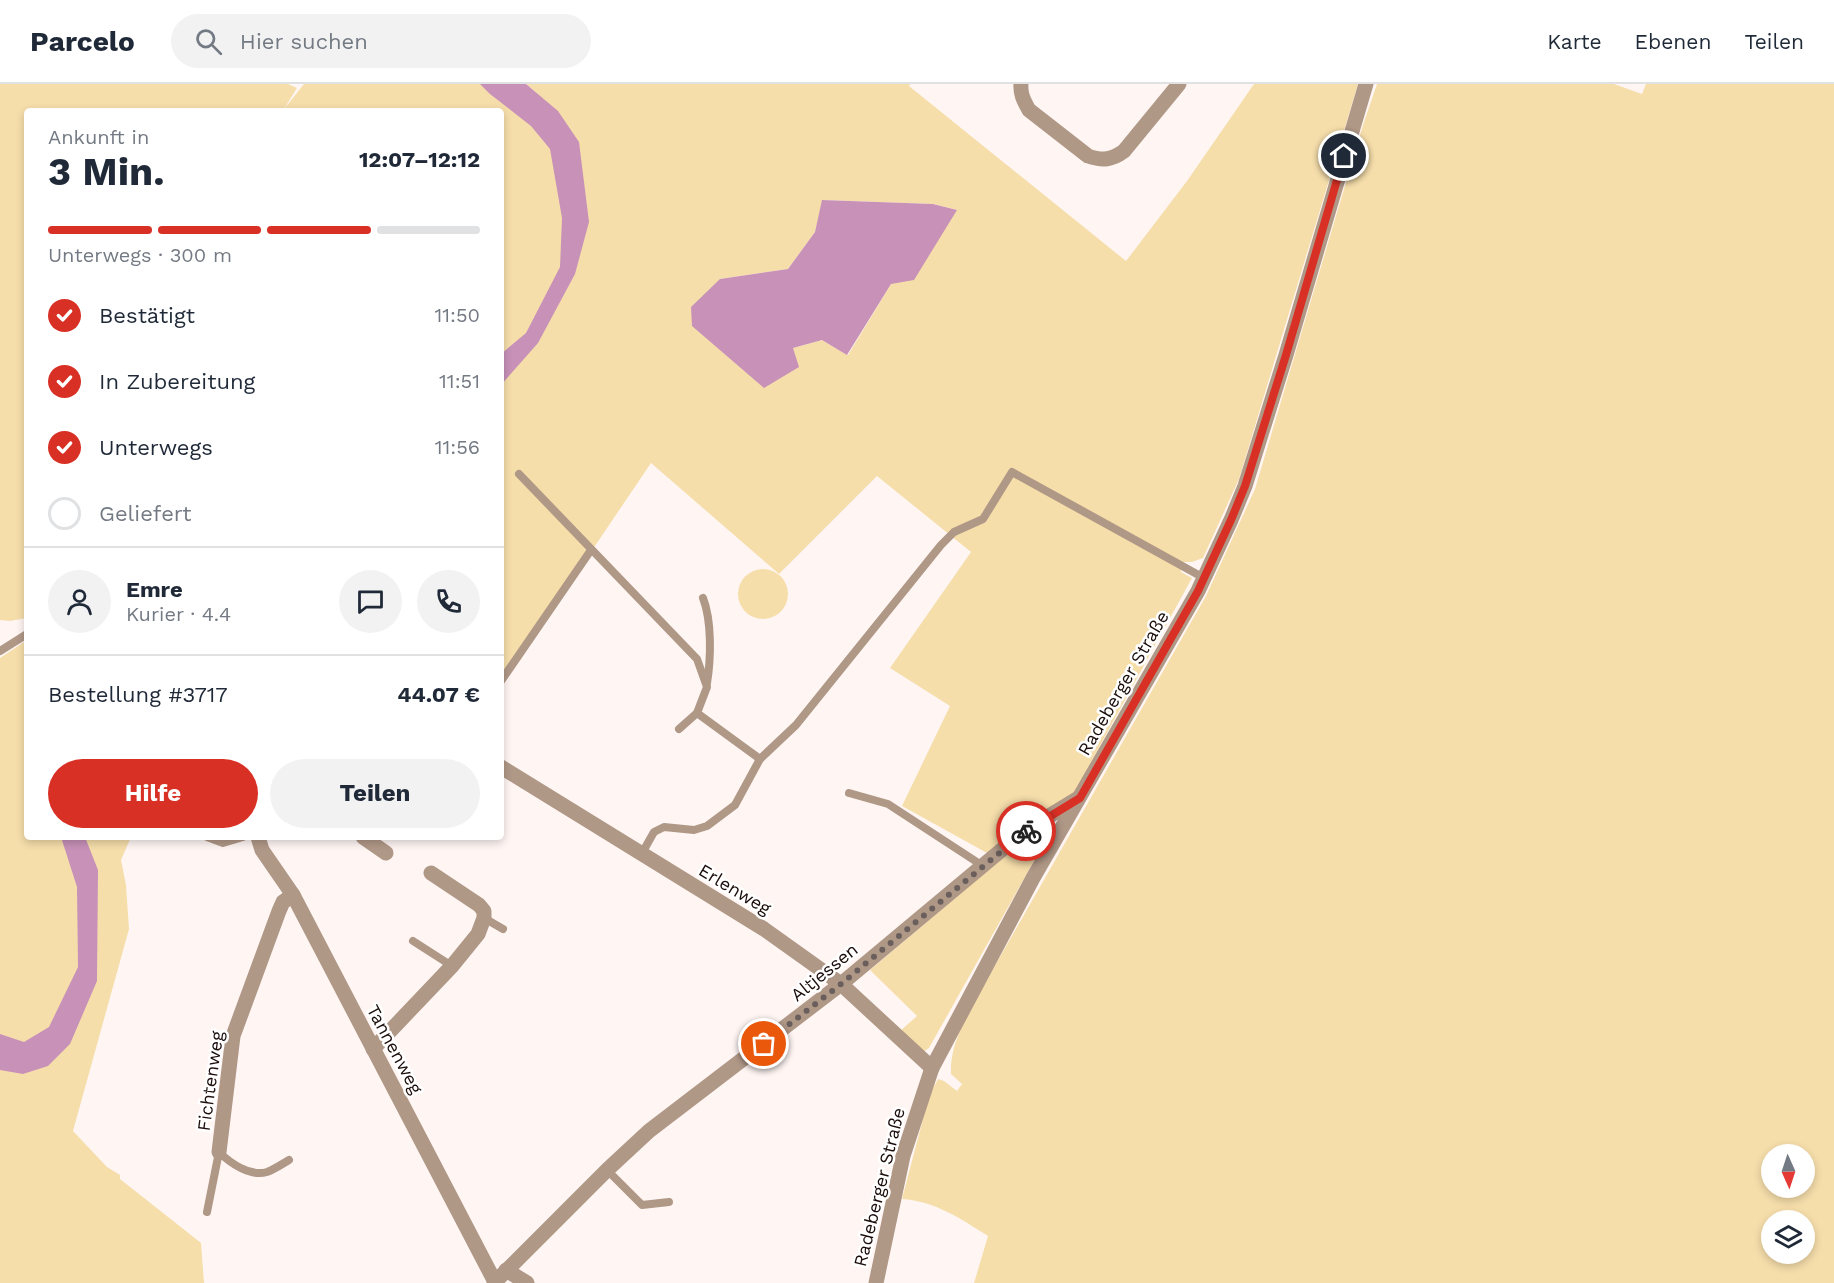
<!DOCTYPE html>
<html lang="de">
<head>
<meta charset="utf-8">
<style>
	:root { --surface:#fff; --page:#f2f2f3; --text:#1f2937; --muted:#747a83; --line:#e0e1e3; --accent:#d93025 }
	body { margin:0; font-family:"Work Sans",sans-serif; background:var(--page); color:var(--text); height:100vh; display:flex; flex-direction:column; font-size:22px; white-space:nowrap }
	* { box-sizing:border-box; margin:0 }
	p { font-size:20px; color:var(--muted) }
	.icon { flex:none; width:33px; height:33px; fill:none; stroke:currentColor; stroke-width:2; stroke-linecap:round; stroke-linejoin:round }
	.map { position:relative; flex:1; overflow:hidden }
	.drawer { position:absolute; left:24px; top:24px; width:480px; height:732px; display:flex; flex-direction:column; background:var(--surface); border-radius:6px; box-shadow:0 3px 9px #0003 }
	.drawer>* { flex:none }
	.needle { width:39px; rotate:177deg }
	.buttons { position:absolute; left:1761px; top:1060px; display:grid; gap:12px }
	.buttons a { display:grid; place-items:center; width:54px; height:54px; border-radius:50%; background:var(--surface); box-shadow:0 3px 9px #0003; font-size:30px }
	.pin { position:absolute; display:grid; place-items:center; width:51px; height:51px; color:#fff; margin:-26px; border:3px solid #fff; border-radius:50%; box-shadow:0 2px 6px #0007 }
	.courier { position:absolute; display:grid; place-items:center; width:60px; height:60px; margin:-30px; border:4px solid #d93025; border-radius:50%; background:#fff; color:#222; box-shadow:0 2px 8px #0007 }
	.overview em { font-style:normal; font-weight:700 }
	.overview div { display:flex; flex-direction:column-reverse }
	.overview { display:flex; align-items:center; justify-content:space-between; height:102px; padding:0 24px }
	h1 { font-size:39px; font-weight:700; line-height:45px }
	.bar { display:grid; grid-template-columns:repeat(4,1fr); gap:9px 6px; align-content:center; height:72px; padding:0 24px }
	.bar i { height:8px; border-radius:4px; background:var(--line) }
	.bar .active { background:var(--accent) }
	.bar p { grid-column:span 4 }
	.line { display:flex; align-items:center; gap:15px; padding:0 24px; border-top:2px solid var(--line) }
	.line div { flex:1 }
	.round { display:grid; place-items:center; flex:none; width:63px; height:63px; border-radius:32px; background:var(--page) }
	ol { padding:0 24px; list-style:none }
	li { display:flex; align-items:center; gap:18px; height:66px }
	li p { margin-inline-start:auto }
	li .icon { padding:6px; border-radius:50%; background:var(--accent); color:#fff; stroke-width:4 }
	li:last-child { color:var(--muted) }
	li i { width:33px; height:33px; border:3px solid var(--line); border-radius:50% }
	.action { display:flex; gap:12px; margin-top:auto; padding:12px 24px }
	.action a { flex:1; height:69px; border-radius:36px; background:var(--accent); color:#fff; font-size:24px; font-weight:700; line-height:69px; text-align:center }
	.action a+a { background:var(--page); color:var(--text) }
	header { display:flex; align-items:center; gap:36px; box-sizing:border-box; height:84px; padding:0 30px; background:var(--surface); border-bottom:2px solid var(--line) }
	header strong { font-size:28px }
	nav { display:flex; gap:33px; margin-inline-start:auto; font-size:21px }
	.search { width:420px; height:54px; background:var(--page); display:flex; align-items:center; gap:15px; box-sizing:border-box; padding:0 21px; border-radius:33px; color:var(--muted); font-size:22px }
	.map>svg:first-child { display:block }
	.green { fill:#f6deab; fill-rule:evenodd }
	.water { fill:#c791b8 }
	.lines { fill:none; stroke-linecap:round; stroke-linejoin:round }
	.lane { stroke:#b09887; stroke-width:8 }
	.street { stroke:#b09887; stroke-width:15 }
	.done { stroke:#6a5f5c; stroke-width:6; stroke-dasharray:0 10.8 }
	.route { stroke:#d93025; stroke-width:8 }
	.labels { text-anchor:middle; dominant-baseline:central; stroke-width:5; stroke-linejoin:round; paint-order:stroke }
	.street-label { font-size:18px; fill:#1a0d0a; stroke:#fff }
</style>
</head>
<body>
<header>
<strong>Parcelo</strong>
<div class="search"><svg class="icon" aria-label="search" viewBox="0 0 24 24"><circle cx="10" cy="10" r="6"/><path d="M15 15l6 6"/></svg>Hier suchen</div>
<nav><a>Karte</a><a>Ebenen</a><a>Teilen</a></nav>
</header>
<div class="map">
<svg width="1834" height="1199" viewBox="0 0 1834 1199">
	<rect width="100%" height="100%" fill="#fff6f4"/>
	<!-- green -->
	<g class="green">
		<path d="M0,0h288l9,4 -13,21 20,-25h214l20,10 -12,-10h384l-1,2 217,175 61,-80 67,-97h104l-119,395 -36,79 -11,4h-9l-2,10 11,6 -118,215 -87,60 -85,-47 48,-100 -60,-38 81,-116 -94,-76 -98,98 -128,-111 -150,222v-574h-474v507l-17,3 -10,-1zM823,116l110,4 24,6 -66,74 -43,71 -26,-15 -29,8 -73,-69 68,-10 27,-37z"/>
		<path d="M1377,0h237l28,10 4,-10h188v1199h-860l14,-47c-27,-17 -53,-35 -86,-37l27,-103 9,-17 6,2 13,10 5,-7 -11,-10c-1,-24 8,-41 18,-63l237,-415 49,-107 108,-364zM1772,1071h32v33h-32zM1772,1137h32v33h-32z"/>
		<circle cx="763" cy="510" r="25"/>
		<polygon points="27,556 27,753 131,753 121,776 126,801 129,845 73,1047 107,1083 120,1091 120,1095 201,1159 204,1199 0,1199 0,574"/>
		<polygon points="1045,742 1053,743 929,964 923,968 899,948 917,932 870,886 1000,776"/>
	</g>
	<!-- water -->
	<g class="water">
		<polygon points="480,0 526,0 558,27 579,58 589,138 575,190 538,259 501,301 501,270 526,249 560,183 562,134 550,65 531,42 490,10"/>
		<polygon points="822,116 933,120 957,126 914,196 891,200 847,271 822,256 793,264 799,283 764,304 692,242 691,223 720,195 788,185 815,148"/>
		<polygon points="61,753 85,753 98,786 97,897 70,960 48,982 23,990 0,986 0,950 24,958 49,943 78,883 77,803"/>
	</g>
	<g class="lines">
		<!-- lane -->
		<g class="lane">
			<polyline points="519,390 697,575 707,603 697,629 760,675"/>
			<path d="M703,514c9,23 8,61 4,85"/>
			<polyline points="0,567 27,550"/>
			<polyline points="501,597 591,466"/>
			<polyline points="679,645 697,629"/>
			<polyline points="849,709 888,720 983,782"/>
			<polyline points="207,753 223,759 243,753"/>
			<polyline points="641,771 654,748 664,743 694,746 707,742 735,721 760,675 796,641 941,461 954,448 983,435 1012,388 1204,494"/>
			<polyline points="484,834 503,845"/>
			<polyline points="413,857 452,882"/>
			<path d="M219,1068c11,11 31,25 48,20 8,-3 15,-8 22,-12"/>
			<polyline points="607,1086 642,1121 669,1118"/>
			<polyline points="207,1128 219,1068"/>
		</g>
		<!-- street -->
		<g class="street">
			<path d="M1021,0c-1,10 3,17 8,26l59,46c15,5 24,4 36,-5l55,-67"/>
			<polyline points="501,683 764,845 841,900 932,984"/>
			<polyline points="258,753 262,766 293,811 495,1198"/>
			<polyline points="363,753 386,769"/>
			<polyline points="373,965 452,882 478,850 484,834 484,827 479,821 431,789"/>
			<polyline points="219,1068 233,952 279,827 283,818 293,811"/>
			<polyline points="506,1186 527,1199"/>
			<polyline points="494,1199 607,1086 649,1047 841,900 1023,748 1077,715"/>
			<polyline points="876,1199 903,1072 932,984 1033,794 1198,507 1231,436 1245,402 1286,271 1366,0"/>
		</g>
	</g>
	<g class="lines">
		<!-- done -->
		<polyline class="done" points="764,960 841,900 1026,747"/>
		<!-- route -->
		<polyline class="route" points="1026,747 1080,714 1198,507 1231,436 1245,402 1286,271 1344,72"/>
	</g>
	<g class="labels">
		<!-- street labels -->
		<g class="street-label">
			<text transform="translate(1123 599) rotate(-60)">Radeberger Straße</text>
			<text transform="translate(735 805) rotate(31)">Erlenweg</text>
			<text transform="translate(824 888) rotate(-39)">Altjessen</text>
			<text transform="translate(395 965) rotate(62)">Tannenweg</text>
			<text transform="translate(210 997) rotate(-82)">Fichtenweg</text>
			<text transform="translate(879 1103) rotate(-76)">Radeberger Straße</text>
		</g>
	</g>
</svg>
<div class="buttons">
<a><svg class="needle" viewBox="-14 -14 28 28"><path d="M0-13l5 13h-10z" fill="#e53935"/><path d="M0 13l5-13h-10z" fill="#747a83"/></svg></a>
<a><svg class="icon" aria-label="layers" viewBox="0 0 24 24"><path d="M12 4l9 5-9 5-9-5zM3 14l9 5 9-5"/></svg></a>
</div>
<div class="pin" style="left:764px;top:960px;background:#ea580c"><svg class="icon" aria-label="bag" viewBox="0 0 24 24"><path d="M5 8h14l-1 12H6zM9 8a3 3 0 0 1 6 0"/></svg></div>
<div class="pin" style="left:1344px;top:72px;background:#1f2937"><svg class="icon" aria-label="home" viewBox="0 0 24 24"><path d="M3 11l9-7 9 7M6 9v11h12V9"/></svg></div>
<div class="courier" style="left:1026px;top:747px"><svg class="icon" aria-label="bike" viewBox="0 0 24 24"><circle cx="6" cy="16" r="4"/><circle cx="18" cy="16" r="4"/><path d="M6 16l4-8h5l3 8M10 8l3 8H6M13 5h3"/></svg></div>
<section class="drawer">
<div class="overview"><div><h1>3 Min.</h1><p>Ankunft in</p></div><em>12:07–12:12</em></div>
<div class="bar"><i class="active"></i><i class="active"></i><i class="active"></i><i></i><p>Unterwegs · 300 m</p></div>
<ol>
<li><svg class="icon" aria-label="check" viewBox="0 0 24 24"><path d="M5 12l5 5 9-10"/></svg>Bestätigt<p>11:50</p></li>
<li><svg class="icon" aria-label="check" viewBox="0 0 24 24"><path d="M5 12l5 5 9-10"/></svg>In Zubereitung<p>11:51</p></li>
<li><svg class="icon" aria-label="check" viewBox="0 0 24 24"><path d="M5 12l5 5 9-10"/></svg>Unterwegs<p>11:56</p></li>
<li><i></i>Geliefert</li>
</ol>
<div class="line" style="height:108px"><a class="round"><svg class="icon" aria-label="person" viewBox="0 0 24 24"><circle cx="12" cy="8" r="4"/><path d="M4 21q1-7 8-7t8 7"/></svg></a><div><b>Emre</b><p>Kurier · 4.4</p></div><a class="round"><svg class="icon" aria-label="chat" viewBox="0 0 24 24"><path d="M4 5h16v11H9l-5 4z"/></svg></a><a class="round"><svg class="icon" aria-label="phone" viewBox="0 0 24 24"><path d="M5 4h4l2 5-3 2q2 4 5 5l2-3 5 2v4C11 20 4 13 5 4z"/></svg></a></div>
<div class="line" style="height:78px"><div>Bestellung #3717</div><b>44.07 €</b></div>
<div class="action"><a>Hilfe</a><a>Teilen</a></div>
</section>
</div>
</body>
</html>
